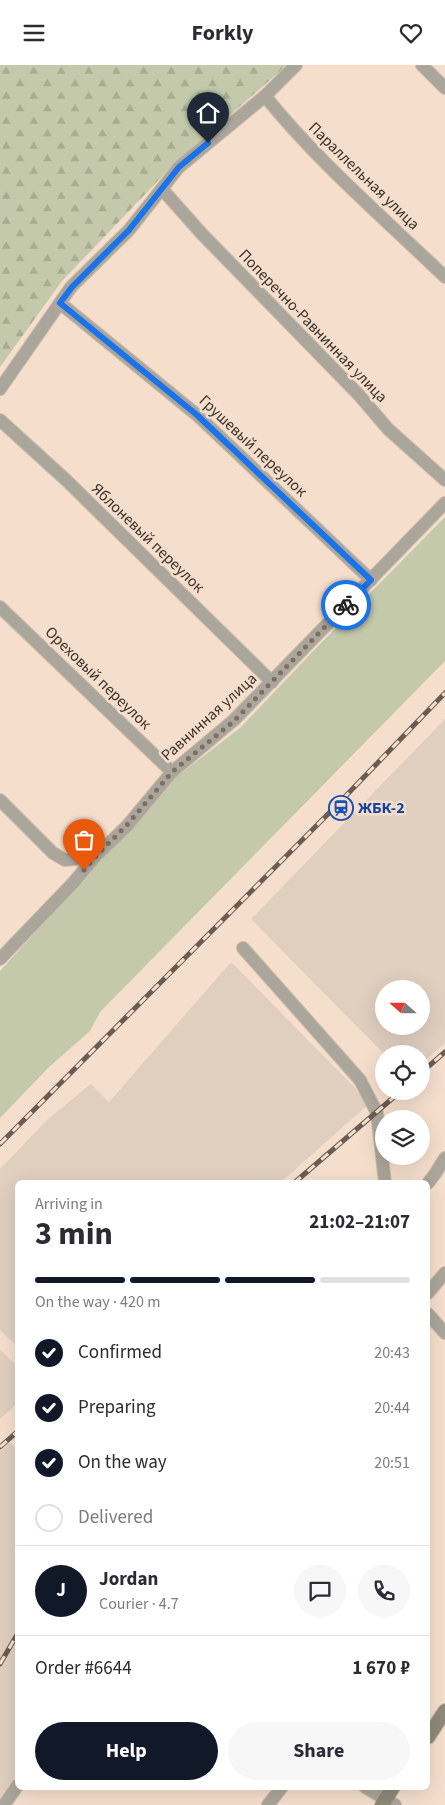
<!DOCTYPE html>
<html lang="en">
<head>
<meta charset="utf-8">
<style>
	:root { --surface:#fff; --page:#f7f7f7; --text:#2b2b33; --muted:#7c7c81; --line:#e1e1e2; --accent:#111827 }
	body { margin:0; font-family:"Source Sans 3",sans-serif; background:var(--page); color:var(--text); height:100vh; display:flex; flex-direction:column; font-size:19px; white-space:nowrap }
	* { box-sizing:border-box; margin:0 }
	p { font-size:16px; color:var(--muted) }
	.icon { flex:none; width:28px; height:28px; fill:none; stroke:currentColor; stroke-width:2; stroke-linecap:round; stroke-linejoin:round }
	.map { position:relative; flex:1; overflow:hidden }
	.side { position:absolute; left:15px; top:1115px; width:415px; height:610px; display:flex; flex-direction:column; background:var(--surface); border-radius:8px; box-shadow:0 5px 20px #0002 }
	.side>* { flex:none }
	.needle { width:32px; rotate:291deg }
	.fabs { position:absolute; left:375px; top:915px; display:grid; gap:10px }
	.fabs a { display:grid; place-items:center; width:55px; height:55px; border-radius:50%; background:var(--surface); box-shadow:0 5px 20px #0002; font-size:25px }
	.pin { position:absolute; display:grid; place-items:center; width:42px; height:42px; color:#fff; margin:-51px -21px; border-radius:50% 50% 50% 0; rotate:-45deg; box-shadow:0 0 5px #0007 }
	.pin .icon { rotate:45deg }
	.courier { position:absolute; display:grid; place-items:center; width:50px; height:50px; margin:-25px; border:4px solid #1a73e8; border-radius:50%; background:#fff; color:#222; box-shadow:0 1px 6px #0007 }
	.headline em { font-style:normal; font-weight:700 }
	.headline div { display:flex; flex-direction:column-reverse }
	.headline { display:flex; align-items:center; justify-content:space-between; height:85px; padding:0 20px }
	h1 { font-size:32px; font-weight:700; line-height:38px }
	.bar { display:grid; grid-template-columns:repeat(4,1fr); gap:8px 5px; align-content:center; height:60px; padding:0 20px }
	.bar i { height:6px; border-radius:4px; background:var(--line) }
	.bar .selected { background:var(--accent) }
	.bar p { grid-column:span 4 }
	.line { display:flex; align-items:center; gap:12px; padding:0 20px; border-top:1px solid var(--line) }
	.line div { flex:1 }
	.round { display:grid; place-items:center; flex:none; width:52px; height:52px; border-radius:26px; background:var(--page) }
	ol { padding:0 20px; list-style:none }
	li { display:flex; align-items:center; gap:15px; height:55px }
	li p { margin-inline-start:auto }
	li .icon { padding:5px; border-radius:50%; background:var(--accent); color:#fff; stroke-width:4 }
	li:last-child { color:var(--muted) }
	li i { width:28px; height:28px; border:2px solid var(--line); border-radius:50% }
	.button { display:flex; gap:10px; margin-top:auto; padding:10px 20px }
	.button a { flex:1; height:58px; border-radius:30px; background:var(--accent); color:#fff; font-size:20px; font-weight:700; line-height:58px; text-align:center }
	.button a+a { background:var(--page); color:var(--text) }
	header { display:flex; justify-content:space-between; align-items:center; height:65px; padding:0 20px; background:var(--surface); font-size:22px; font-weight:700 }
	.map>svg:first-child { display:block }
	.industrial { fill:#e0cfbf; fill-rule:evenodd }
	.green { fill:#c3c9aa }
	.forest { fill:url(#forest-firs) }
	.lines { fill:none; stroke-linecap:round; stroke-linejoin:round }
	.minor-casing { stroke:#d0bcac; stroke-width:14 }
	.secondary-casing { stroke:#d0bcac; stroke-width:16 }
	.minor { stroke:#aaa69b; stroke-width:12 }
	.secondary { stroke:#8e8979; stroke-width:14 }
	.rail-casing { stroke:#695c53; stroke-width:5 }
	.rail { stroke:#f5decc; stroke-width:3; stroke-dasharray:9; stroke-linecap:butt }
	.done { stroke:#7d6f64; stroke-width:5; stroke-dasharray:0 9 }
	.route { stroke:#1a73e8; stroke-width:6 }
	.labels { text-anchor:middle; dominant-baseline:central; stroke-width:5; stroke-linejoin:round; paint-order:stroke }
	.street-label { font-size:16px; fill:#3c332c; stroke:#f5decc }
	.transit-label { font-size:16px; font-weight:bold; fill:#164399; stroke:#f5decc; text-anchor:start }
</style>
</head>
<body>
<header><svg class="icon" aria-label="menu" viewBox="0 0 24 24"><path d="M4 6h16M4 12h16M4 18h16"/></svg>Forkly<svg class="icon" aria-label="heart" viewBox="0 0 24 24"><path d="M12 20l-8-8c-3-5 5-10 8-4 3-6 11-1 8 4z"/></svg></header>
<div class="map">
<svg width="445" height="1740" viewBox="0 0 445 1740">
	<defs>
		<pattern id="forest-firs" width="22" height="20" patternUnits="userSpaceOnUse" patternTransform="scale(1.25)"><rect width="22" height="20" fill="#c3c9aa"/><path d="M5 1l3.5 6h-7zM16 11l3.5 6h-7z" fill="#a8ad92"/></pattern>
	</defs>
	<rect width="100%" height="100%" fill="#f5decc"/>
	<!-- industrial -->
	<g class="industrial">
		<path d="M445,654v324l-24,21v-10h-37l-133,-135zM384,924h37v37h-37z"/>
		<polygon points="231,897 370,1038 281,1117 18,1118 17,1281 0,1265 0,1104 48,1054 91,1019 109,1037"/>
		<polygon points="0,1285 18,1302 17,1339 0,1354"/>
		<polygon points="10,1378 18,1385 18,1709 0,1735 0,1386"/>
	</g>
	<!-- green -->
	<polygon class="green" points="445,452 445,596 100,947 90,966 49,1002 0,1053 0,906 176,712 240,663 320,579"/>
	<!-- forest -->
	<polygon class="forest" points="0,0 287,0 175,98 62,216 0,302"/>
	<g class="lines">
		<defs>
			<g id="minor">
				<polyline points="422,0 445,23"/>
				<path d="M265,31c53,66 119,122 180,181"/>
				<polyline points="162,124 202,169 359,330 388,364 445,415"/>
				<polyline points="60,238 197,350 371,515"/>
				<polyline points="0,324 71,222 129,165 179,102 265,31 296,0"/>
				<polyline points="0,355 66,415 272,617"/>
				<polyline points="0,542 172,707"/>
				<polyline points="0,735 53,788 65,795 95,792"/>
				<polyline points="243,883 360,1015 377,1048 385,1118"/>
				<polyline points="0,894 73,818 95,792 127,761 172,707 234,655 445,438"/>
				<polyline points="428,1118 435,1109 445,1093"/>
				<polyline points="428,1228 445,1208"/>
				<polyline points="428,1249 445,1268"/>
				<polyline points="365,1722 395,1740"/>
				<polyline points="4,1740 18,1720"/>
				<polyline points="268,1740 282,1722"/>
			</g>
			<g id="secondary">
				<polyline points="428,1672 445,1646"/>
				<polyline points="382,1740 393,1722"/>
			</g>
		</defs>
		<!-- minor casing -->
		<use href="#minor" class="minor-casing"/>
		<!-- secondary casing -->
		<use href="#secondary" class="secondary-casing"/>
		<!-- minor -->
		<use href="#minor" class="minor"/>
		<!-- secondary -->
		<use href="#secondary" class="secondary"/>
		<defs>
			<g id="rail">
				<polyline points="421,1008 445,987"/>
				<polyline points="0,1079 337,740 445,628"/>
				<polyline points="294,1118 401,1026"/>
				<polyline points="0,1382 18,1366"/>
				<polyline points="0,1599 18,1568"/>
			</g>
		</defs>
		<!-- rail casing -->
		<use href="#rail" class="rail-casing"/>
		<!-- rail -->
		<use href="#rail" class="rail"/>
	</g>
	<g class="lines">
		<!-- done -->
		<polyline class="done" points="84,805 95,792 127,760 172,707 234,656 346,540"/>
		<!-- route -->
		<polyline class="route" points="208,78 179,102 129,165 72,222 60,238 197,350 371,515 346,540"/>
	</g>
	<!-- icons -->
	<defs>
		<symbol id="station-ring" viewBox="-11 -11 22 22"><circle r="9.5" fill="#f5decc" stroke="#1a4fb4" stroke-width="1.5"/><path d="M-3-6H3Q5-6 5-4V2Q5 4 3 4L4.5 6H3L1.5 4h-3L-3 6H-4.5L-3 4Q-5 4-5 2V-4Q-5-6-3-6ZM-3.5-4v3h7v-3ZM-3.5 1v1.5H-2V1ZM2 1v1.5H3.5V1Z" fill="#1a4fb4"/></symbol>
	</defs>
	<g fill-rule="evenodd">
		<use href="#station-ring" x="327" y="729" width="28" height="28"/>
	</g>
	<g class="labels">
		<!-- street labels -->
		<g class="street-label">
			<text transform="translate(364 111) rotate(44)">Параллельная улица</text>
			<text transform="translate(313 261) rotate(46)">Поперечно-Равнинная улица</text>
			<text transform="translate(253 381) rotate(43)">Грушевый переулок</text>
			<text transform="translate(148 473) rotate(44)">Яблоневый переулок</text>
			<text transform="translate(98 613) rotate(44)">Ореховый переулок</text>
			<text transform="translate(209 652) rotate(-42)">Равнинная улица</text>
		</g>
		<!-- transit labels -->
		<g class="transit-label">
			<text x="358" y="743">ЖБК-2</text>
		</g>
	</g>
</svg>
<div class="fabs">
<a><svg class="needle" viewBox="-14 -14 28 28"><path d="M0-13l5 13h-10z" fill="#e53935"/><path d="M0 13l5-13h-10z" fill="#7c7c81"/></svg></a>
<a><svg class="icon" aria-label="locate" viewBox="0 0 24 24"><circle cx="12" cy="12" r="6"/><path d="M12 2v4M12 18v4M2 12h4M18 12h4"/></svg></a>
<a><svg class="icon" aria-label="layers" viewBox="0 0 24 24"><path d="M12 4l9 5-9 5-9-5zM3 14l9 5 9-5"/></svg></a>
</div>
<div class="pin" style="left:84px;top:805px;background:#ea580c"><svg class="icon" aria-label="bag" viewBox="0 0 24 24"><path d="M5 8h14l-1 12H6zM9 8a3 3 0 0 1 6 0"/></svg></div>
<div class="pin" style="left:208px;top:78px;background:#1f2937"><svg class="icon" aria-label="home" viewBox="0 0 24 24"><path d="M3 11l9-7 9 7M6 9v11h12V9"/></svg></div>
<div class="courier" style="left:346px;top:540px"><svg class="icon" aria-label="bike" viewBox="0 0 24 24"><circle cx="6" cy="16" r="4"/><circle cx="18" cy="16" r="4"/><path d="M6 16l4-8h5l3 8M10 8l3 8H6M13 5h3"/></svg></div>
<section class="side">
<div class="headline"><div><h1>3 min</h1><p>Arriving in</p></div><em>21:02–21:07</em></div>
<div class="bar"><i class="selected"></i><i class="selected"></i><i class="selected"></i><i></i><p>On the way · 420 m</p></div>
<ol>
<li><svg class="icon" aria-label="check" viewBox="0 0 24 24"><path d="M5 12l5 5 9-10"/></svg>Confirmed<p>20:43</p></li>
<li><svg class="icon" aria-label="check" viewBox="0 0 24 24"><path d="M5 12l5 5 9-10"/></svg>Preparing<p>20:44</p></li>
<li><svg class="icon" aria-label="check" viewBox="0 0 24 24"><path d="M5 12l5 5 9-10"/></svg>On the way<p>20:51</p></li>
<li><i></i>Delivered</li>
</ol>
<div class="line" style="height:90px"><b class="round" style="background:var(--accent);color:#fff">J</b><div><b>Jordan</b><p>Courier · 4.7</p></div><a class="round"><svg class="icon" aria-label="chat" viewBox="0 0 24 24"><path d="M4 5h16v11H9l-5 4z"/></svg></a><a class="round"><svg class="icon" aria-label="phone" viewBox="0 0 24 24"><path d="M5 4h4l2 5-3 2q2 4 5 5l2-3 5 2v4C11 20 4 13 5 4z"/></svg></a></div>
<div class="line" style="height:65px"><div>Order #6644</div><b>1 670 ₽</b></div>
<div class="button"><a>Help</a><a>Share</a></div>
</section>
</div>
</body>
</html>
